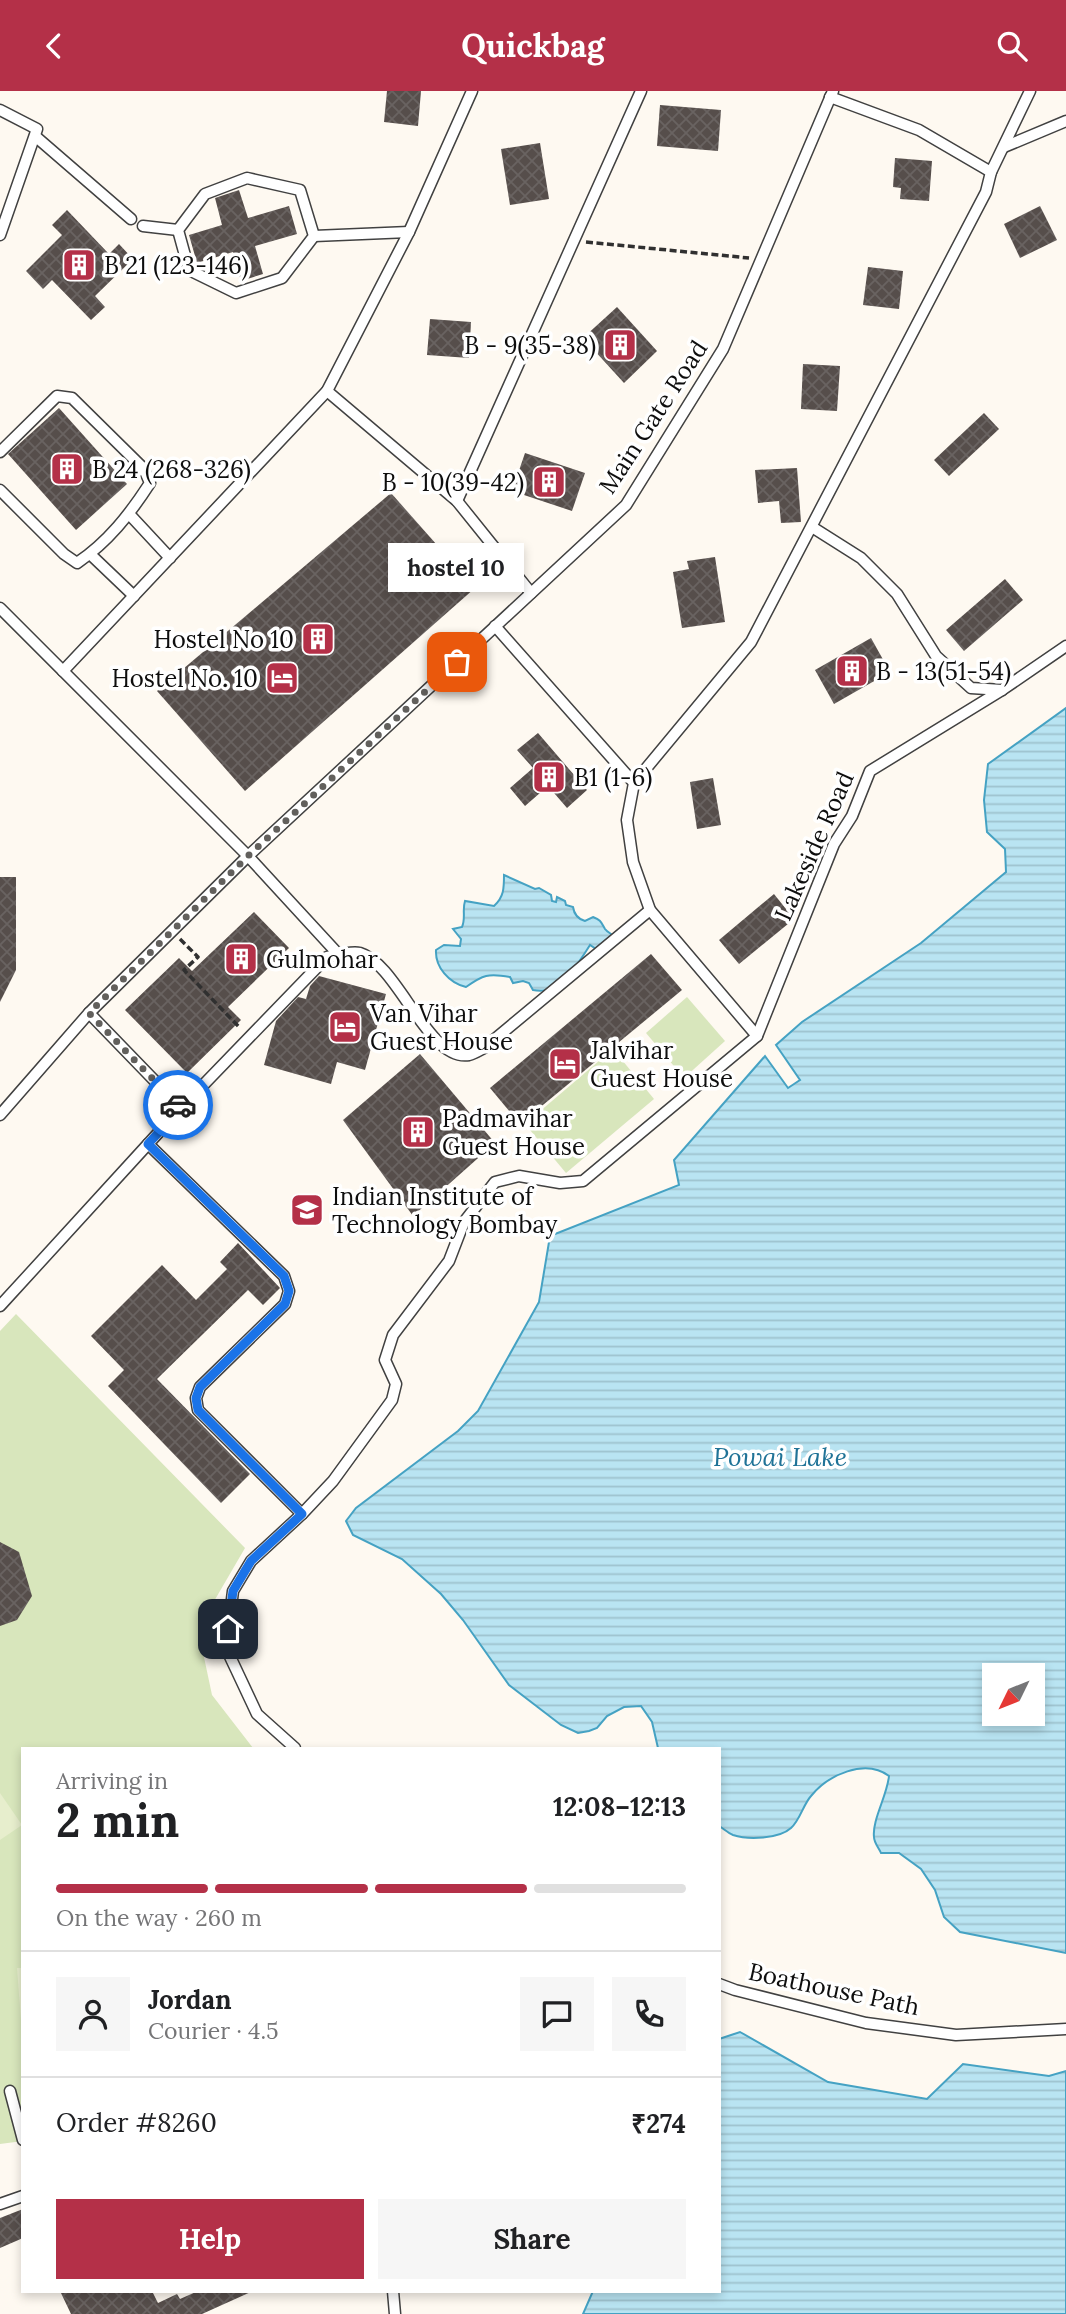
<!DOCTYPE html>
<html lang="en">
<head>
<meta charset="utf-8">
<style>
	:root { --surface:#fff; --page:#f6f6f6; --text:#202124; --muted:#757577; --line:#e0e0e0; --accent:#b43048 }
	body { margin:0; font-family:Lora,serif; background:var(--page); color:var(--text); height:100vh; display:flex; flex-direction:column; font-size:26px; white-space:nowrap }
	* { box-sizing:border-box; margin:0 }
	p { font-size:23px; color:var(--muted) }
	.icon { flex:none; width:38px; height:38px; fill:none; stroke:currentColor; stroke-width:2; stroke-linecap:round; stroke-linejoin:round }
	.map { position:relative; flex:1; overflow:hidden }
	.sheet { position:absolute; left:21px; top:1656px; width:700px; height:546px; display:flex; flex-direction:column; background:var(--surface); border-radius:0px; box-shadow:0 4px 10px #0003 }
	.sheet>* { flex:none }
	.needle { width:46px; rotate:227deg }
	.controls { position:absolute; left:982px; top:1572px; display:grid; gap:14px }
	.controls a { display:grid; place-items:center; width:63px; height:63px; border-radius:0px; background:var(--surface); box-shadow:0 4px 10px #0003; font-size:35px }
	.pin { position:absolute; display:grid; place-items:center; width:60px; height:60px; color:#fff; margin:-30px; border-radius:14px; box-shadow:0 4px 10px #0006 }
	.courier { position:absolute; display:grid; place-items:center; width:70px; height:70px; margin:-35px; border:5px solid #1a73e8; border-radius:50%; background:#fff; color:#222; box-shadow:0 2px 9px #0007 }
	.bubble { position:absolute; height:49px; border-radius:0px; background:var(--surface); box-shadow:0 4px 10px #0003; font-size:23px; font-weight:700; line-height:49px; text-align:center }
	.summary em { font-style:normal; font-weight:700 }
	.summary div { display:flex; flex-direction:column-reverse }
	.summary { display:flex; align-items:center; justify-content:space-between; height:119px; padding:0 35px }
	h1 { font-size:46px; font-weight:700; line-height:52px }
	.bar { display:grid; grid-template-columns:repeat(4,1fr); gap:10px 7px; align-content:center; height:84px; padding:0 35px }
	.bar i { height:9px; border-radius:5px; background:var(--line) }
	.bar .on { background:var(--accent) }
	.bar p { grid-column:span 4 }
	.line { display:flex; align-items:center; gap:18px; padding:0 35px; border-top:2px solid var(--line) }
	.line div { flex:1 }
	.round { display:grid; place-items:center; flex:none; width:74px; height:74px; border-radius:0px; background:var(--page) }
	.primary-button { display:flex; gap:14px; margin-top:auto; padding:14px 35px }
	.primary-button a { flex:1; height:80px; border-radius:0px; background:var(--accent); color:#fff; font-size:28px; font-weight:700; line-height:80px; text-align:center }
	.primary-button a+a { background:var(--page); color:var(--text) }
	header { display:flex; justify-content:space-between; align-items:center; height:91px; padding:0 35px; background:var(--accent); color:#fff; font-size:32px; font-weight:700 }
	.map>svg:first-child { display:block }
	.green { fill:#d8e6bc }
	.pitch { fill:#e7eecd }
	.water { fill:url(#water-rules); stroke:#45a2c3; stroke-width:2; fill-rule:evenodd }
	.building { fill:url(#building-cross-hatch) }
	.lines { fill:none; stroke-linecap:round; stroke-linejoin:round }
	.lane-casing { stroke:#414141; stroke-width:13 }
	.path { stroke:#303030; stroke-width:3.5; stroke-dasharray:7 3.5; stroke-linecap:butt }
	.lane { stroke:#fff; stroke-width:10 }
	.done { stroke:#62605d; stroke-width:7; stroke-dasharray:0 12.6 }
	.route { stroke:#1a73e8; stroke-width:9 }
	.labels { text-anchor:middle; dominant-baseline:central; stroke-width:7; stroke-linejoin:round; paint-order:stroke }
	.poi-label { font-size:24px; fill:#0e0e0e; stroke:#fff; text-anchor:start }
	.street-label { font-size:24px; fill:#0e0e0e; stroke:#fff }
	.water-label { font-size:26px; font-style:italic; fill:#207397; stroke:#fff }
</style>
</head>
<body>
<header><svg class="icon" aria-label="back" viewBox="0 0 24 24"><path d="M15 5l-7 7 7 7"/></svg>Quickbag<svg class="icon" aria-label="search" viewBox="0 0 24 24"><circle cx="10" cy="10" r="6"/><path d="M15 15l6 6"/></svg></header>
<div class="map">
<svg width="1066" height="2223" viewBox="0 0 1066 2223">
	<defs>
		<pattern id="water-rules" width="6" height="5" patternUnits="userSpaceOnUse" patternTransform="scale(1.75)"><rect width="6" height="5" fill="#b9e4f2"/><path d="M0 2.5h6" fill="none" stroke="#9ec2ce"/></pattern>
		<pattern id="building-cross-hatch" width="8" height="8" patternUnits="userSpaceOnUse" patternTransform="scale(1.75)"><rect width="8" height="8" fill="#564e4b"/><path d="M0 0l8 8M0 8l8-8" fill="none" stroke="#696361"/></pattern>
	</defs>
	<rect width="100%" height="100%" fill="#fef9f1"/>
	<!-- green -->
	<g class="green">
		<polygon points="687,906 725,950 684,987 646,942"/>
		<polygon points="613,958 654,1008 566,1082 525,1033"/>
		<polygon points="16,1223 245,1457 206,1524 201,1552 212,1604 253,1657 23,1657 23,2050 0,2053 0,1240"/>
	</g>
	<!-- pitch -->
	<g class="pitch">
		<polygon points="0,1702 22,1734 0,1749"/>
		<polygon points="17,1877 23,1877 23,1955"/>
	</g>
	<!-- water -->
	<g class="water">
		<path d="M1066,617v1245l-106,-21 -16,-15 -9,-27 -14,-21 -22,-16h-18c-2,-5 -7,-10 -7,-16 -2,-17 13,-41 15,-61 -24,-18 -61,-1 -78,20 -8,9 -11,24 -20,32 -12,11 -43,12 -58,7 -5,-2 -9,-6 -14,-9v-78h-61l-6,-26 -11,-16 -17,1 -17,9 -10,12 -8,3 -11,2 -17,-8 -52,-40 -46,-65 -22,-26 -39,-35 -49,-24 -7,-14 10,-13 102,-77 20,-20 61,-109 11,-66 129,-51 -5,-25 91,-104 23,32 12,-8 -24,-35 26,-23 119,-79 85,-71 -1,-23 -18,-17 -3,-32 4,-36zM994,1584h38v38h-38z"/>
		<path d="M504,784l31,14 4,-1 12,7 1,6 4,1 1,-5 8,4 1,4 7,2c1,7 5,12 12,14l8,-4c8,3 8,5 12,12 2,3 7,5 10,8l-16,14 -9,-6c-8,13 -24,38 -39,44 -4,2 -13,2 -18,1l-4,-7 -6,-2 -10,2 -3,-6c-22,-4 -27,-2 -44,10 -17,-4 -31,-20 -30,-37l8,-5 16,1 1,-7 -8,-10 9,-2c4,-9 0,-17 3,-26l29,5c10,-9 10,-18 10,-31z"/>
		<polygon points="740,1941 828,1991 927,2008 963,1973 1049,1985 1066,1980 1066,2223 583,2223 593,2200 719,2200 719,1948"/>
	</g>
	<!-- building -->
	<g class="building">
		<polygon points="387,0 421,0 418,35 384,31"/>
		<polygon points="660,14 721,19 718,60 657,55"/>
		<polygon points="540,52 549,108 510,114 501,58"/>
		<polygon points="895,67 932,70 929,110 900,108 901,97 893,96"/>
		<polygon points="239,99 248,127 289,115 297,143 255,155 263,183 241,190 233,161 197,172 189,144 222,134 215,107"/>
		<polygon points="1040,115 1057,149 1020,167 1004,133"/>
		<polygon points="67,119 109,163 119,153 133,168 95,205 105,216 91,229 52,189 43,198 26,180 62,144 52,134"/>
		<polygon points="868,176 903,180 899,218 863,214"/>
		<polygon points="617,216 657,260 624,292 583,247"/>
		<polygon points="430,228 471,231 469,267 427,264"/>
		<polygon points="803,273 840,275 837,320 801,318"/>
		<polygon points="59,317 127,393 76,439 8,363"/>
		<polygon points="984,322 999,338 949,385 934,369"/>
		<polygon points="525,362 585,382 572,420 512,400"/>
		<polygon points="797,377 801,431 781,432 779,410 758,412 755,379"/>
		<polygon points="391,402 475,497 245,700 157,600"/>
		<polygon points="715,466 725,531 682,537 673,481 689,478 687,470"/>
		<polygon points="1005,488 1023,509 964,560 946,539"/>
		<polygon points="871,547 890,581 834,613 815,579"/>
		<polygon points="538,642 587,699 567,717 548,695 525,715 510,697 533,677 517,659"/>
		<polygon points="713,687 721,734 697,738 690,691"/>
		<polygon points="0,786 16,786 16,879 0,911"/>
		<polygon points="774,803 794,828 739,873 719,849"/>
		<polygon points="254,821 289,857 228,916 241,929 187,982 125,919 179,867 192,880"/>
		<polygon points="651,863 682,899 520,1033 490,997"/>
		<polygon points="319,885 386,903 365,979 337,971 331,993 264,974 276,930 298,906 306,908 310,895"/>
		<polygon points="420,963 495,1052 413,1125 343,1029"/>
		<polygon points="238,1152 280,1197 263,1214 248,1199 157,1288 250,1383 221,1412 108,1295 124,1279 91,1245 162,1174 196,1209 227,1178 220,1171"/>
		<polygon points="0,1451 19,1461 32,1505 17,1529 0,1535"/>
		<polygon points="23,2118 23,2147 0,2157 0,2127"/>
		<polygon points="60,2200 152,2200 158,2212 177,2203 180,2208 198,2200 253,2200 202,2223 71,2223"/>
	</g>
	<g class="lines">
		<defs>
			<g id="lane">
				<polyline points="830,6 919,39 991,81"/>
				<polyline points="0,19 37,38 0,144"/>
				<polyline points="35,45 131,128"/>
				<polyline points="1004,56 1066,30"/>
				<polygon points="247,87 300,99 314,145 282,187 236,202 189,179 178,139 205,103"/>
				<polyline points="143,135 178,139"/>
				<polyline points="314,145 409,141"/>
				<polyline points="327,300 457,410 531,502"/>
				<path d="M0,361l57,-56 15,2 72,71 6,14c-20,31 -42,59 -73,80l-13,-9 -64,-64"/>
				<polyline points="457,410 641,0"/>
				<polyline points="130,424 170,467"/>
				<polyline points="812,436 861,467 897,503 936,565 971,597 1002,599"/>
				<polyline points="90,463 134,505"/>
				<polyline points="0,517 248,765 339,864"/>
				<polyline points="495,535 634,692 627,729 633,771 650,819 757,945"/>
				<polyline points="63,580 327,300 409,141 472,0"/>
				<polyline points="634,692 751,551 986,101 991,81 1030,0"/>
				<polyline points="89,922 181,1017"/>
				<polyline points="0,1024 89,922 248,765 626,414 723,258 833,0"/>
				<polyline points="148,1053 284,1185 289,1200 285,1213 200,1296 196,1307 198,1319 302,1423"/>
				<path d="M0,1215l181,-198 146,-151c9,-2 24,-6 33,-4 38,11 68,109 109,102 5,-1 11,-5 15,-7l166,-138"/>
				<polyline points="295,1657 257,1623 226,1557 233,1500 251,1470 302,1423 333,1390 392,1309 396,1293 385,1269 393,1244 449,1170 464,1131 495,1091 519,1085 560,1092 583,1090 757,945 834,753 852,725 870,680 1002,599 1066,555"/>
				<polyline points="719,1893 735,1899 866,1932 956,1944 1066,1938"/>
				<polyline points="10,2000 23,2049"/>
				<polyline points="0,2113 23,2105"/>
				<polyline points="393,2200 395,2223"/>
			</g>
		</defs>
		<!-- lane casing -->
		<use href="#lane" class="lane-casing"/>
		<!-- path -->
		<g class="path">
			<polyline points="586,151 749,167"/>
			<polyline points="180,848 198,866 184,879 240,937"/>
		</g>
		<!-- lane -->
		<use href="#lane" class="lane"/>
	</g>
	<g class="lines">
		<!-- done -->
		<polyline class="done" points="178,1014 89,922 248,765 457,571"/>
		<!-- route -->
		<polyline class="route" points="178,1014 181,1017 148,1053 284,1185 289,1200 285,1213 200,1296 196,1307 198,1319 302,1423 251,1470 233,1500 228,1538"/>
	</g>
	<!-- icons -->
	<defs>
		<symbol id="building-square" viewBox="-11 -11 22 22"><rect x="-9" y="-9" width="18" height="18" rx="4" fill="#b43048" stroke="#fff"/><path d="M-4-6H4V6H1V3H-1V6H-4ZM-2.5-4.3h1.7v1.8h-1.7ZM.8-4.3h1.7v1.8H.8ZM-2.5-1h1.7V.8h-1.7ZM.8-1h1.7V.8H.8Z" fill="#fff"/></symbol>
		<symbol id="hotel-square" viewBox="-11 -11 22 22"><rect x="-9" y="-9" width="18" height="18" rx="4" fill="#b43048" stroke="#fff"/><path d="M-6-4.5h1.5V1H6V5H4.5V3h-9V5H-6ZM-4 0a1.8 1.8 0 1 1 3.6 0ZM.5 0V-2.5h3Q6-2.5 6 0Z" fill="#fff"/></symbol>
		<symbol id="university-square" viewBox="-11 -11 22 22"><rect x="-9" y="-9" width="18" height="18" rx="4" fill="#b43048" stroke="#fff"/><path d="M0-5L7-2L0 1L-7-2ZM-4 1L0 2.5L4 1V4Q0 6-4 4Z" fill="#fff"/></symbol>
	</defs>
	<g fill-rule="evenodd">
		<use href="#building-square" x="60" y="155" width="38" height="38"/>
		<use href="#building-square" x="601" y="235" width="38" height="38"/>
		<use href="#building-square" x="48" y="359" width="38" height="38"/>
		<use href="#building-square" x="530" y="372" width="38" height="38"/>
		<use href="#building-square" x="299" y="529" width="38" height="38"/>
		<use href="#building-square" x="833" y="561" width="38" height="38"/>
		<use href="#hotel-square" x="263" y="568" width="38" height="38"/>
		<use href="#building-square" x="530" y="667" width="38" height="38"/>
		<use href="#building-square" x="222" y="849" width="38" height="38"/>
		<use href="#hotel-square" x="326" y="917" width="38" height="38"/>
		<use href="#hotel-square" x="546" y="954" width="38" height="38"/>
		<use href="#building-square" x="399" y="1022" width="38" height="38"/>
		<use href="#university-square" x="288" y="1100" width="38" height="38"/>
	</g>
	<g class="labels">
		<!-- poi labels -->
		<g class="poi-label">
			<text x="104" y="174">B 21 (123-146)</text>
			<text x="596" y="254" text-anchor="end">B - 9(35-38)</text>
			<text x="92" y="378">B 24 (268-326)</text>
			<text x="524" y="391" text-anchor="end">B - 10(39-42)</text>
			<text x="294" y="548" text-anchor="end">Hostel No 10</text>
			<text x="876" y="580">B - 13(51-54)</text>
			<text x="258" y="587" text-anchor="end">Hostel No. 10</text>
			<text x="574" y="686">B1 (1-6)</text>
			<text x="266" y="868">Gulmohar</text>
			<text x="370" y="922">Van Vihar<tspan x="370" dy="28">Guest House</tspan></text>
			<text x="590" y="959">Jalvihar<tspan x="590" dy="28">Guest House</tspan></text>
			<text x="442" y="1027">Padmavihar<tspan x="442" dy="28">Guest House</tspan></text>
			<text x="332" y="1105">Indian Institute of<tspan x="332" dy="28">Technology Bombay</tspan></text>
		</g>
		<!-- street labels -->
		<g class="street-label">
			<text transform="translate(653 326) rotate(-57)">Main Gate Road</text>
			<text transform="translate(814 755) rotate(-66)">Lakeside Road</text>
			<text transform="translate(834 1898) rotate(12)">Boathouse Path</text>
		</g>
		<!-- water labels -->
		<g class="water-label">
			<text x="780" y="1365">Powai Lake</text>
		</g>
	</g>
</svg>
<div class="controls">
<a><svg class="needle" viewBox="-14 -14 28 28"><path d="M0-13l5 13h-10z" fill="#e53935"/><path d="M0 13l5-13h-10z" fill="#757577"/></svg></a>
</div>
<div class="pin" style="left:457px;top:571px;background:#ea580c"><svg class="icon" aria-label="bag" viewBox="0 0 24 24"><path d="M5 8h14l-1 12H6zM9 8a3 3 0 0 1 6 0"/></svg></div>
<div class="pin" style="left:228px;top:1538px;background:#1f2937"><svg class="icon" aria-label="home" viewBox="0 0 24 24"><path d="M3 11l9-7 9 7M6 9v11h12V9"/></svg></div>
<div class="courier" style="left:178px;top:1014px"><svg class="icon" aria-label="car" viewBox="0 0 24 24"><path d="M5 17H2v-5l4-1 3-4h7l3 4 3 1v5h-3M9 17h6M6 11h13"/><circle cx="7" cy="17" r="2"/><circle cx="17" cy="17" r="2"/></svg></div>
<div class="bubble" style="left:388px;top:452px;width:136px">hostel 10</div>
<section class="sheet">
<div class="summary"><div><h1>2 min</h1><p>Arriving in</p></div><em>12:08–12:13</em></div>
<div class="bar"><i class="on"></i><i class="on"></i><i class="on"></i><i></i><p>On the way · 260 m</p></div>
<div class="line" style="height:126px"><a class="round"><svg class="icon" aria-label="person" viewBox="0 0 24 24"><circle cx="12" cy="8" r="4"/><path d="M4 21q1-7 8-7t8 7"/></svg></a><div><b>Jordan</b><p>Courier · 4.5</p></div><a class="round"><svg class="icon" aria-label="chat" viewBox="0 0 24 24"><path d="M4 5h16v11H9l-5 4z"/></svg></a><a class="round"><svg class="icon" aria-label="phone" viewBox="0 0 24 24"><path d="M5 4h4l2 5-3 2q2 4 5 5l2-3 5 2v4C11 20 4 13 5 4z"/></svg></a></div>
<div class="line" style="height:91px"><div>Order #8260</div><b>₹274</b></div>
<div class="primary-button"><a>Help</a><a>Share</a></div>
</section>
</div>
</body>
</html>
